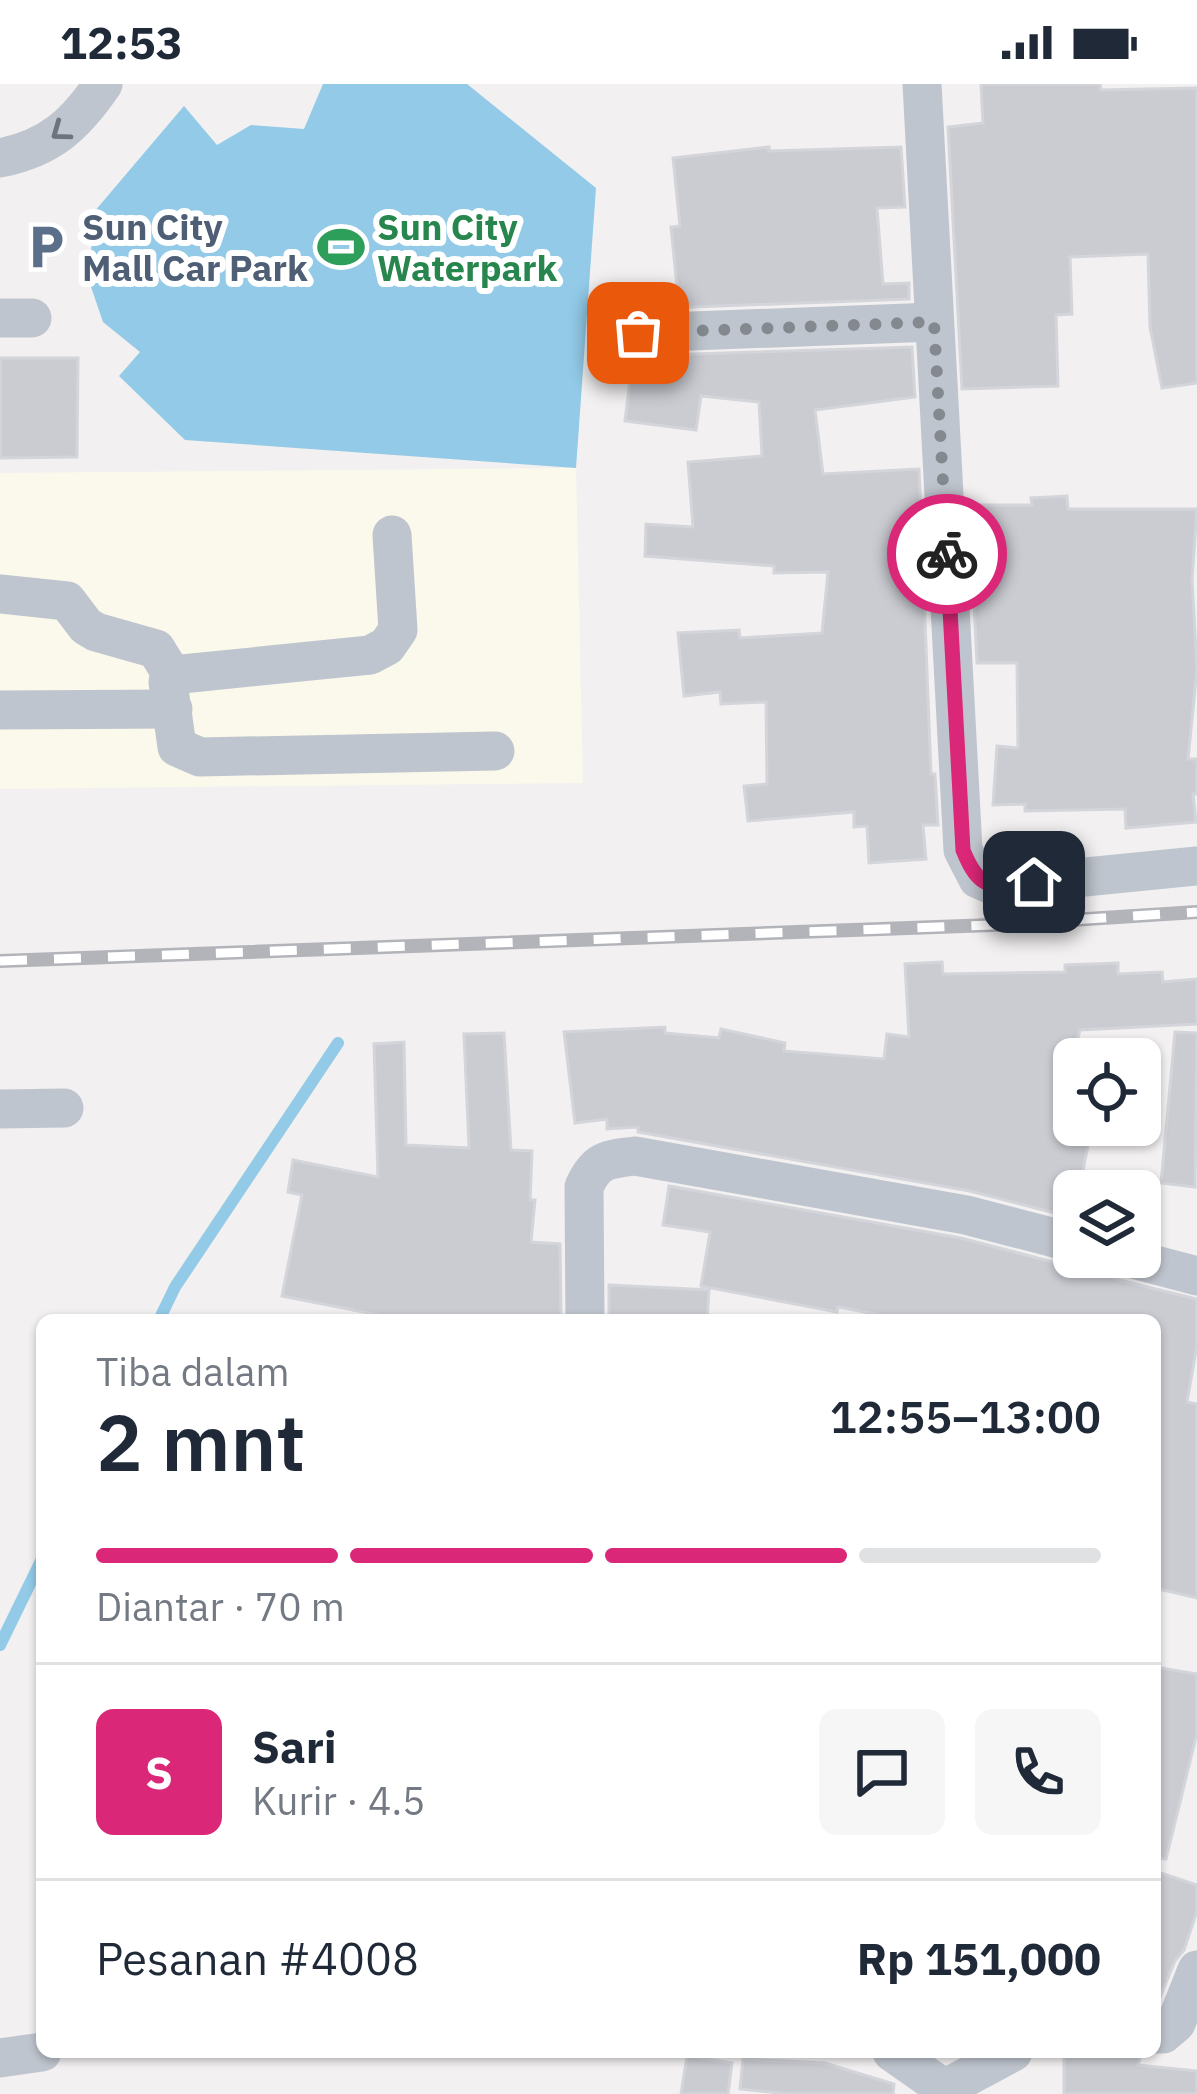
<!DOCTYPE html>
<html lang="id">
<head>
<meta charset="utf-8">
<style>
	:root { --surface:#fff; --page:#f6f6f7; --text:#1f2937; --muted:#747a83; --line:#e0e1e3; --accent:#db2777 }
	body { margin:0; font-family:"IBM Plex Sans",sans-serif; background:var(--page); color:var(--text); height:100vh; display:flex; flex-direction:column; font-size:45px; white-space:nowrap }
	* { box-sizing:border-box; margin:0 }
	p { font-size:39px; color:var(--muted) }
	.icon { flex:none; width:66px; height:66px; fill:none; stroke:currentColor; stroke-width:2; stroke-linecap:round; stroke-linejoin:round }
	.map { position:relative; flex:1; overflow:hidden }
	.details { position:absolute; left:36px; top:1230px; width:1125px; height:744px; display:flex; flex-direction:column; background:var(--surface); border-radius:18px; box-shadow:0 3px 9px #0004 }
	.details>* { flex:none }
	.fabs { position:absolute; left:1053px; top:954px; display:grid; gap:24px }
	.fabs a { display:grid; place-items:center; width:108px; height:108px; border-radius:18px; background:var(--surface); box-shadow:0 3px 9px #0004; font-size:60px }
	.pin { position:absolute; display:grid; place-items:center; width:102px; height:102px; color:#fff; margin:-51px; border-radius:24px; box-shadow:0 6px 18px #0006 }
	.courier { position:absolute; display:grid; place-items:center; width:120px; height:120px; margin:-60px; border:9px solid #db2777; border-radius:50%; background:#fff; color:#222; box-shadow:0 3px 15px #0007 }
	.headline em { font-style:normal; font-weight:600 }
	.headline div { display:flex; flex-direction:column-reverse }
	.headline { display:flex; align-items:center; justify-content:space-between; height:204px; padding:0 60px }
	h1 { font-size:78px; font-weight:600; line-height:90px }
	.bar { display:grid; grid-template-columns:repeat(4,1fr); gap:18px 12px; align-content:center; height:144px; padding:0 60px }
	.bar i { height:15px; border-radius:9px; background:var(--line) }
	.bar .current { background:var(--accent) }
	.bar p { grid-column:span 4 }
	.line { display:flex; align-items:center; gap:30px; padding:0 60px; border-top:3px solid var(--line) }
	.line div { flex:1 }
	.round { display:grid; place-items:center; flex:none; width:126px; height:126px; border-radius:18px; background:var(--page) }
	.status { display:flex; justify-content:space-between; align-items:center; height:84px; padding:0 60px; background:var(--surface); direction:ltr }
	.status svg { height:33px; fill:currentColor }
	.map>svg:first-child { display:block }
	.commercial { fill:#fbf9eb }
	.water { fill:#92cae7 }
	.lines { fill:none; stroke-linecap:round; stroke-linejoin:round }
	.stream { stroke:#92cae7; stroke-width:12 }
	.building { fill:#caccd2; stroke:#d4d5db; stroke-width:3 }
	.minor { stroke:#bfc5ce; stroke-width:39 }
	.rail-casing { stroke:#b3b4ba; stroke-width:14 }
	.rail { stroke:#fff; stroke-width:9; stroke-dasharray:27; stroke-linecap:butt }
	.oneway { stroke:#6c747e }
	.done { stroke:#848990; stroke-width:12; stroke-dasharray:0 21.6 }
	.route { stroke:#db2777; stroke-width:15 }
	.labels { text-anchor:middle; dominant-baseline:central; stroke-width:12; stroke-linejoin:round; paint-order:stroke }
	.service-label { font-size:36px; font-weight:bold; fill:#4e5e75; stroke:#fff; text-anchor:start }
	.leisure-label { font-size:36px; font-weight:bold; fill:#27864d; stroke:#fff; text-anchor:start }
</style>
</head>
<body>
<div class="status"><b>12:53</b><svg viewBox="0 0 49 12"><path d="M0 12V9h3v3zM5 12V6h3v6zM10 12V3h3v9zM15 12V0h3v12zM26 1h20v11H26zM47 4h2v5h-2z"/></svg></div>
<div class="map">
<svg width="1197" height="2010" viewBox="0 0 1197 2010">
	<rect width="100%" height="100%" fill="#f2f0f0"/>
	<!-- commercial -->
	<polygon class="commercial" points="576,384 583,699 0,705 0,389"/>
	<!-- water -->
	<polygon class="water" points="323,0 467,0 596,104 576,384 185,356 119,292 140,268 103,238 89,197 94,128 184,22 217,61 251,41 304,45"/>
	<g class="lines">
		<!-- stream -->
		<g class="stream">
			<polyline points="159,1236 175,1203 338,959"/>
			<polyline points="0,1561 42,1475"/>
		</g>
	</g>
	<!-- building -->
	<g class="building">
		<polygon points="981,0 1100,0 1101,6 1197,4 1197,299 1162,304 1150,243 1148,170 1070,173 1072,230 1056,231 1058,302 962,305 948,43 983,39"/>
		<polygon points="769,63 769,67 901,63 905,123 877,124 883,200 909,199 909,215 639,225 638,207 677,203 671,143 680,142 673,74"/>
		<polygon points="912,263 915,313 815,326 823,390 919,385 931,690 935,690 938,741 923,741 926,775 869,779 867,742 854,743 854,728 748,737 744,702 767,700 766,618 721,620 720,608 684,612 678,549 739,546 740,554 822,549 828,488 774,489 774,482 645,472 646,440 693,443 688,378 762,372 759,318 701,312 696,346 625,337 633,272"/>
		<polygon points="0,274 78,274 77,373 0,374"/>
		<polygon points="1067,412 1068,425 1197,425 1192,495 1197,585 1188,675 1197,675 1197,710 1193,710 1196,738 1126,744 1125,725 1025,727 1025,720 993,721 997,662 1018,664 1017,579 977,579 969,421 1032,421 1031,414"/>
		<polygon points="942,878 943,890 1065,888 1065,881 1118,879 1118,890 1162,888 1163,898 1197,895 1197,940 1080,946 1058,1032 1074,1035 1074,1041 1092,1041 1079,1107 1074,1107 1074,1134 970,1107 638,1048 638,1043 607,1045 607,1035 575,1039 564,948 665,943 665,949 719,954 721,945 785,959 784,967 884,975 887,950 909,953 905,880"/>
		<polygon points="1175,948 1197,949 1195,1103 1161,1099"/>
		<polygon points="504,949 511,1066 532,1067 530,1116 535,1116 531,1158 560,1160 561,1236 404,1236 282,1212 302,1111 288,1108 293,1076 378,1093 374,960 404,958 406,1061 469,1064 464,950"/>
		<polygon points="669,1102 961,1154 1068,1182 1081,1182 1092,1175 1102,1177 1107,1189 1119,1196 1197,1215 1197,1261 1187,1318 1197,1320 1197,1514 1155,1504 1155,1236 908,1236 838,1223 837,1228 701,1202 710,1148 663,1141"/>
		<polygon points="609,1201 709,1206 707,1236 609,1236"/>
		<polygon points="1155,1583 1197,1590 1197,1649 1166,1775 1155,1774"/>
		<polygon points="1155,1787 1197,1801 1197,1827 1184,1866 1175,1877 1155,1925"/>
		<polygon points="1064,1969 1141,1971 1138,1981 1197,1987 1197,2010 1064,2010"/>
		<polygon points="687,1972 732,1979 728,2010 681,2010"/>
		<polygon points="743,1975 825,1979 894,2000 893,2010 790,2010 740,2005"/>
	</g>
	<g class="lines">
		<!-- minor -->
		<g class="minor">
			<polyline points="922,0 963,766 978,795 994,802 1197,782"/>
			<path d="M0,74c50,-10 75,-33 103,-74"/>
			<polyline points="0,234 32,234"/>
			<polyline points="638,249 934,238"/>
			<polyline points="392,451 398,546 387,562 370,571 172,591 168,598 177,663 200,673 495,667"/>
			<polyline points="0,510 67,517 86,542 96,548 156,565 172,591"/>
			<polyline points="0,626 173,625"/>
			<polyline points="0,1025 64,1024"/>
			<polyline points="1125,1173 1197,1192"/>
			<path d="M585,1236l-1,-133c12,-27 23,-28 51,-31l331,59 108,28"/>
			<polyline points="1155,1950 1163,1950 1176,1939 1197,1886"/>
			<polyline points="892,1968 952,2010"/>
			<polyline points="0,1974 42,1968"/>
			<polyline points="946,2004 1013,1968"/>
		</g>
		<defs>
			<polyline id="rail" points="0,877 992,841 1197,828"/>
		</defs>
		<!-- rail casing -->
		<use href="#rail" class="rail-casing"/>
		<!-- rail -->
		<use href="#rail" class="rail"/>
	</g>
	<!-- one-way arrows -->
	<defs><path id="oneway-chevron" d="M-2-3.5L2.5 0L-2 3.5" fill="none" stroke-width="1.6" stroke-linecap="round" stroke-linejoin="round" transform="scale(3)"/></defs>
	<use class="oneway" href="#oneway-chevron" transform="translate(60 48) rotate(144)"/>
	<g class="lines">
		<!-- done -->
		<polyline class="done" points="638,249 934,238 947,470"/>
		<!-- route -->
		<path class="route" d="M947,470l16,296c17,43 31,37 71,32"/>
	</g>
	<!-- icons -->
	<defs>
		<symbol id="parking-bare" viewBox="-9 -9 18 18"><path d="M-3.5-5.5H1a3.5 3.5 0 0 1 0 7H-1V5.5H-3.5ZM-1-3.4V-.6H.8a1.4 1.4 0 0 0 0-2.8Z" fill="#5c6f8a" stroke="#fff" stroke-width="2.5" paint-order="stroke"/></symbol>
		<symbol id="stadium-bare" viewBox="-9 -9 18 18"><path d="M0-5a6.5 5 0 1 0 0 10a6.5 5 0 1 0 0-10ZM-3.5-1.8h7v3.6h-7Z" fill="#2e9e5b" stroke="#fff" stroke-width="2.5" paint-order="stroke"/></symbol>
	</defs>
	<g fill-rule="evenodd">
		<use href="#parking-bare" x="13" y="130" width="66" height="66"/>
		<use href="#stadium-bare" x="308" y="130" width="66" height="66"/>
	</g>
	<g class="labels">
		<!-- service labels -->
		<g class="service-label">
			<text x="82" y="142">Sun City<tspan x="82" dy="41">Mall Car Park</tspan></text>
		</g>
		<!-- leisure labels -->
		<g class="leisure-label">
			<text x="377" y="142">Sun City<tspan x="377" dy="41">Waterpark</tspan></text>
		</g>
	</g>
</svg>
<div class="fabs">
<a><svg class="icon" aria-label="locate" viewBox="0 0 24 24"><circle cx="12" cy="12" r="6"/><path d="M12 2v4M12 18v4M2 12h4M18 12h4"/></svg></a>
<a><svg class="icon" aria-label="layers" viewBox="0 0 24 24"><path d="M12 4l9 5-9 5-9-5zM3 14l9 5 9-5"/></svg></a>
</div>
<div class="pin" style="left:638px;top:249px;background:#ea580c"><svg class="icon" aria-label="bag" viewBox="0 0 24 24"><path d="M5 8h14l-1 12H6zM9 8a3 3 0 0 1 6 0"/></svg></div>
<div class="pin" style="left:1034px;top:798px;background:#1f2937"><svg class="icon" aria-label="home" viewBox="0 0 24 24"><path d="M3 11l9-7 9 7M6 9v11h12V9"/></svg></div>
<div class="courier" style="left:947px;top:470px"><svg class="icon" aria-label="bike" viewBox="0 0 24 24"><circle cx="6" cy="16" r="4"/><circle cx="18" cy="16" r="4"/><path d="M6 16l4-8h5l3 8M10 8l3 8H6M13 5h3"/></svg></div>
<section class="details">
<div class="headline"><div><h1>2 mnt</h1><p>Tiba dalam</p></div><em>12:55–13:00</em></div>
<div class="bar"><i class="current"></i><i class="current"></i><i class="current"></i><i></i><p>Diantar · 70 m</p></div>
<div class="line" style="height:216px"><b class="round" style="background:var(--accent);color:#fff">S</b><div><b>Sari</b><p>Kurir · 4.5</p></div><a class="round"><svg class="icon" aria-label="chat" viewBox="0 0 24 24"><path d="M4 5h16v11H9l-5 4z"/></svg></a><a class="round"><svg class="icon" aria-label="phone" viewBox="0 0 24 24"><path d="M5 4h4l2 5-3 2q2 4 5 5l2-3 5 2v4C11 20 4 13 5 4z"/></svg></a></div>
<div class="line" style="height:156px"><div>Pesanan #4008</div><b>Rp 151,000</b></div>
</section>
</div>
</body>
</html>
